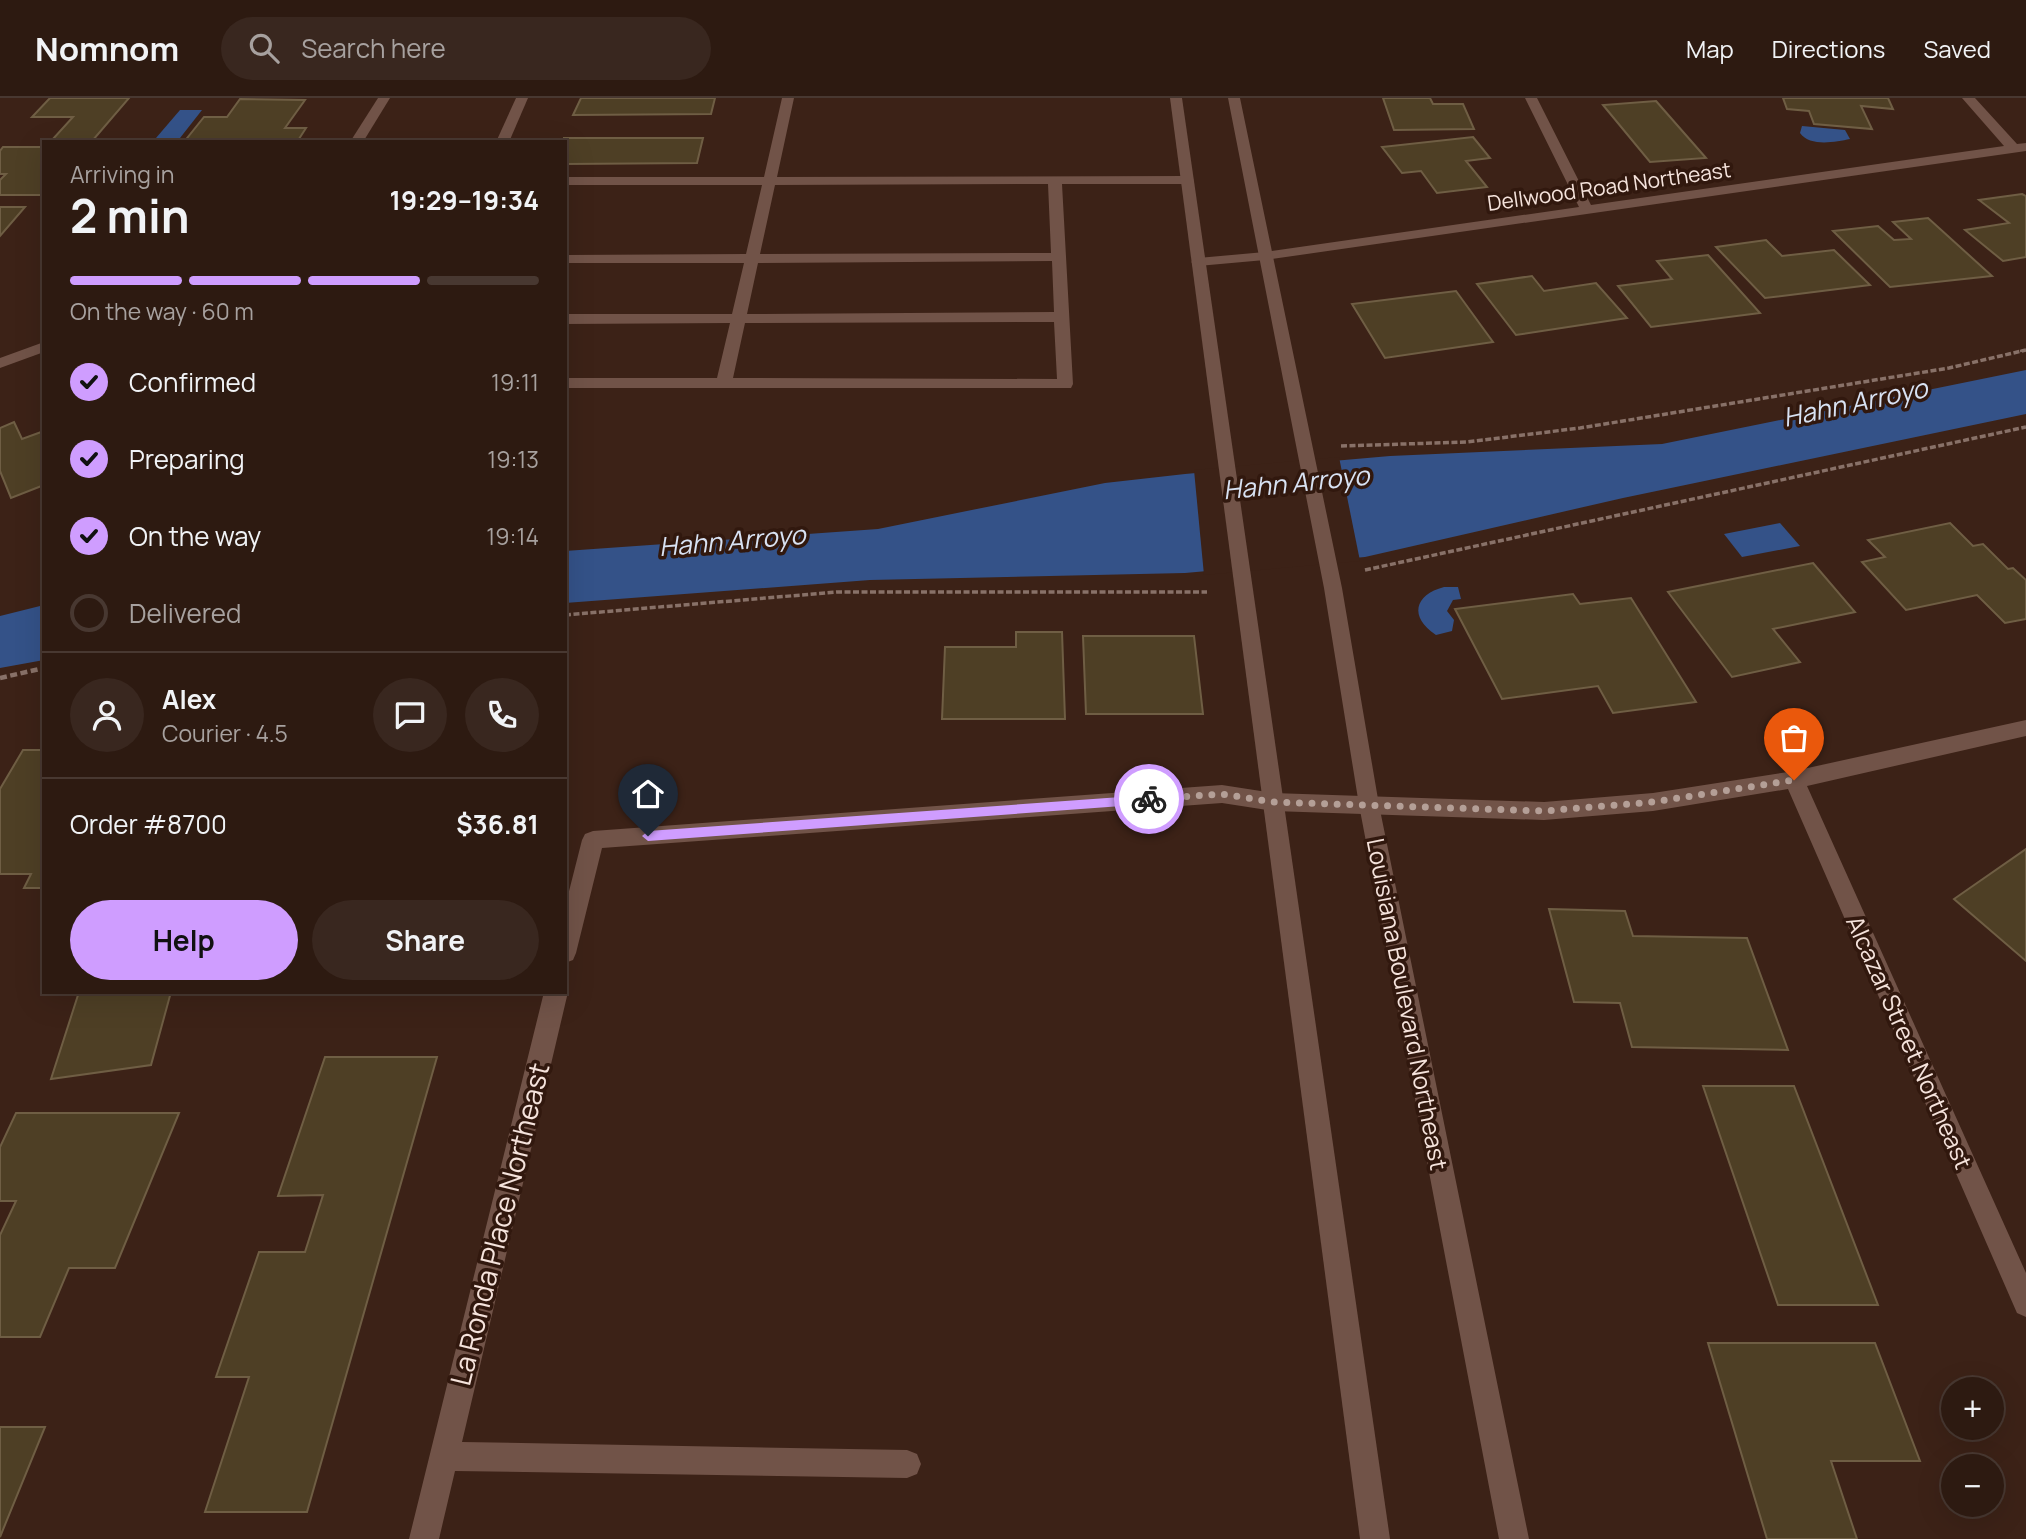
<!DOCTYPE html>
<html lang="en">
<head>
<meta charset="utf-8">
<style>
	:root { --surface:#2d1a11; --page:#39271f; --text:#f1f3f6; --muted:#a7a19f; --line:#483831; --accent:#cf9dff }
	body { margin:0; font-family:Manrope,sans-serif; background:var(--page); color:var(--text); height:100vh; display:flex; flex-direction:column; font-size:26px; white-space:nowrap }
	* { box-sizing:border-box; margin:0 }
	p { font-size:23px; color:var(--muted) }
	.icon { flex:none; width:38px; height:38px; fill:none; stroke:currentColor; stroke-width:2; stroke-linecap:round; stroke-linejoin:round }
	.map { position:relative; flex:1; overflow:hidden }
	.drawer { position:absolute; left:42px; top:42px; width:525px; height:854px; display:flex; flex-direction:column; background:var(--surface); border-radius:0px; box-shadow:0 7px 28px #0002,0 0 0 2px var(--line) }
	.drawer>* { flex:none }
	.tools { position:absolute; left:1941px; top:1279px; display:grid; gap:14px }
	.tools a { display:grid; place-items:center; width:63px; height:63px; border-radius:50%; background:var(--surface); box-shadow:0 7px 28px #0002,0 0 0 2px var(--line); font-size:35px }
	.pin { position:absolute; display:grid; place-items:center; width:60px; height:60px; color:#fff; margin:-72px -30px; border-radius:50% 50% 50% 0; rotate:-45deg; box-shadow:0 0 7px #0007 }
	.pin .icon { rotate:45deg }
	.courier { position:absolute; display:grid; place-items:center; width:70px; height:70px; margin:-35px; border:5px solid #cf9dff; border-radius:50%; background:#fff; color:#222; box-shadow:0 2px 9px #0007 }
	.head em { font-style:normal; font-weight:700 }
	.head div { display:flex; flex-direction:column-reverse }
	.head { display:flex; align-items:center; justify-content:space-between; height:119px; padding:0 28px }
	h1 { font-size:46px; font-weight:700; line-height:52px }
	.bar { display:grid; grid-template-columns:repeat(4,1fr); gap:10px 7px; align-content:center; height:84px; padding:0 28px }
	.bar i { height:9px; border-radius:5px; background:var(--line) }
	.bar .on { background:var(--accent) }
	.bar p { grid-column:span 4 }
	.line { display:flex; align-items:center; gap:18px; padding:0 28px; border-top:2px solid var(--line) }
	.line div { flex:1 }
	.round { display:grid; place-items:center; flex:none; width:74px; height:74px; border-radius:37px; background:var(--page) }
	ol { padding:0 28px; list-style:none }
	li { display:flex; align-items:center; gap:21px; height:77px }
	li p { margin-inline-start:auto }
	li .icon { padding:7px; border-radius:50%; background:var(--accent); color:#111; stroke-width:4 }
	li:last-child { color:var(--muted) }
	li i { width:38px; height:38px; border:4px solid var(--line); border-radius:50% }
	.cta { display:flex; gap:14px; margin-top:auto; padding:14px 28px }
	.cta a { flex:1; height:80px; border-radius:42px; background:var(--accent); color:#111; font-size:28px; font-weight:700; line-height:80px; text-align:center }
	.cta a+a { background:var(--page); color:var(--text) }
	header { display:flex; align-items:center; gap:42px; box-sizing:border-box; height:98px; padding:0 35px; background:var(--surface); border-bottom:2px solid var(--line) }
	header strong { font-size:33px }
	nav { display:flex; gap:38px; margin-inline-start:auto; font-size:24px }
	.search { width:490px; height:63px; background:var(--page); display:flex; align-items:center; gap:18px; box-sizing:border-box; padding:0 24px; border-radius:38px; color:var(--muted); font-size:26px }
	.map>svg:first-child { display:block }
	.water { fill:#345288 }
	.pier { fill:#3c2217 }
	.building { fill:#4e3f25; stroke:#6f5e44; stroke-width:2 }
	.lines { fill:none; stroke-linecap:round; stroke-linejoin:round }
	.path-far2 { stroke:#887168; stroke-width:2.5; stroke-dasharray:4.5 2.5; stroke-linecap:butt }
	.path-far1 { stroke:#887168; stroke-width:3.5; stroke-dasharray:6 2.5; stroke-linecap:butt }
	.path { stroke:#887168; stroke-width:4.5; stroke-dasharray:7 3.5; stroke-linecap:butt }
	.lane { fill:#715348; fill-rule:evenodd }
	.street { fill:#715348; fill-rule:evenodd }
	.secondary { fill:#715348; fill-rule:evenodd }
	.route { fill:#cf9dff }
	.done { stroke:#b49f97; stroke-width:7; stroke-dasharray:0 12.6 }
	.labels { text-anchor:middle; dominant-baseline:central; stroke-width:7; stroke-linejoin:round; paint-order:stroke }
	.far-street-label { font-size:21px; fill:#f5e3dc; stroke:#31180e }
	.street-label { font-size:24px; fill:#f5e3dc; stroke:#31180e }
	.water-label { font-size:26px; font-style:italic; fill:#d8e2f3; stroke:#31180e }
	.near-street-label { font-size:28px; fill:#f5e3dc; stroke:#31180e }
</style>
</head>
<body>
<header>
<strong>Nomnom</strong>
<div class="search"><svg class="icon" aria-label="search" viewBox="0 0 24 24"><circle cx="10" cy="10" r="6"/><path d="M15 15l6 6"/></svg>Search here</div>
<nav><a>Map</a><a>Directions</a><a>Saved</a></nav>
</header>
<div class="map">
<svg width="2026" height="1441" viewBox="0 0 2026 1441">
	<rect width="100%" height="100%" fill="#3c2217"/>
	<!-- water -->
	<g class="water">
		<polygon points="180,12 202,12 180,40 156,40"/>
		<path d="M1802,28l43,4 5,9c-15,3 -40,8 -50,-6z"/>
		<polygon points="2026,272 2026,316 1623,400 1365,459 1185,475 870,482 565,505 565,453 878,431 1105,385 1185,376 1390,358 1662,346"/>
		<polygon points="1780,425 1800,448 1742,459 1724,436"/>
		<path d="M1444,489h14l3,12 -8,1 -6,11 7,9 -2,11 -16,4c-27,-18 -22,-40 8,-48z"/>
		<polygon points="44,507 44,562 0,570 0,518"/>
	</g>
	<!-- pier -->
	<polygon class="pier" points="1339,359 1360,463 1204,477 1194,372"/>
	<!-- building -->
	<g class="building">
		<polygon points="50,0 129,0 93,42 52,42 73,19 32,19"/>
		<polygon points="581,0 715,0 711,16 573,17"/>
		<polygon points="1383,0 1430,0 1433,6 1463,6 1474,31 1394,32"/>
		<polygon points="1783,0 1888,0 1893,11 1861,8 1872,31 1814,26 1809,13 1787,11"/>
		<polygon points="240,1 305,2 285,30 306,30 297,44 184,44 204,19 227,19"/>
		<polygon points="1656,3 1706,60 1650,64 1603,7"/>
		<polygon points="1473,39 1490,60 1466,63 1487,89 1437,95 1421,73 1402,75 1382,49"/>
		<polygon points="564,40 703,40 697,65 565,66"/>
		<polygon points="3,49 44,49 42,97 0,97 0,82 6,76 0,76 0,53"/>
		<polygon points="2022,96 2026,98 2026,159 2003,163 1965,132 2009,125 1979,102"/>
		<polygon points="0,109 25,109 0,138"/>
		<polygon points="1928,120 1992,178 1890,189 1833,133 1878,128 1894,142 1911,141 1893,124"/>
		<polygon points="1766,142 1782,158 1834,152 1870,187 1765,200 1716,149"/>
		<polygon points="1708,157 1760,215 1651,229 1618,188 1672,181 1657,163"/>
		<polygon points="1532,178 1544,193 1596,185 1627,220 1516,237 1477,186"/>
		<polygon points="1456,193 1493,244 1385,260 1352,206"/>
		<polygon points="14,324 22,341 44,333 44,387 11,400 0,373 0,330"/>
		<polygon points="1950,425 1973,448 1983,446 2008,471 2013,470 2026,482 2026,521 2005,525 1977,497 1906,512 1862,464 1885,459 1868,442"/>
		<polygon points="1813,465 1855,514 1773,531 1800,564 1732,579 1668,494"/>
		<polygon points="1573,496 1580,506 1631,500 1696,604 1613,615 1598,588 1502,601 1455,511"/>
		<polygon points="1016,534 1062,534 1065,621 942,621 945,549 1016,549"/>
		<polygon points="1083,538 1194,538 1203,616 1086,616"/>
		<polygon points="23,652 44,652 44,790 24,790 31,776 0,776 0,691"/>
		<polygon points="2026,751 2026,863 1954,801"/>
		<polygon points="1549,811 1625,813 1633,838 1747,840 1788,952 1632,949 1620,905 1574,904"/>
		<polygon points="79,894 171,894 151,967 51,981"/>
		<polygon points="325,959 437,959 307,1414 205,1414 249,1279 216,1279 259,1154 305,1154 323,1097 278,1098"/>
		<polygon points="1703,988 1794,988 1878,1207 1778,1207"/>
		<polygon points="16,1015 179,1015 115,1170 69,1170 40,1239 0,1239 0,1137 16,1103 0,1103 0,1049"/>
		<polygon points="1708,1245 1875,1245 1920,1363 1831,1363 1857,1441 1767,1441"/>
		<polygon points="0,1329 45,1329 0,1439"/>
	</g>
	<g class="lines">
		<!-- path-far2 -->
		<polyline class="path-far2" points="2020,253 2026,252"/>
		<!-- path-far1 -->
		<g class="path-far1">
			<polyline points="1341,348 1467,344 1580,330 1949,270 2026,252"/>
			<polyline points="1365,472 2026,329"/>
			<polyline points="565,517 837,494 1207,494"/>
		</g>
		<!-- path -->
		<polyline class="path" points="0,580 44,570"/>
		<!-- lane -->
		<g class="lane">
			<polygon points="516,0 528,0 509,44 496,44"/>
			<path d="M782,0h12l-17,79 410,-1 7,4 -7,4h-125l11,200 -2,4h-506v-10h152l13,-55 -165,1v-10h167l12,-51h-179v-8l181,-1 16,-69h-197v-8h199zM1048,86l3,69 -291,1 15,-69zM1052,163l2,51 -307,2 11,-51zM1054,224l3,57 -324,-1 12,-55z"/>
		</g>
		<!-- street -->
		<g class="street">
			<polygon points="378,0 390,0 363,44 350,44"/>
			<polygon points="1525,0 1537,0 1591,107 2004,48 1962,0 1975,0 2017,46 2026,45 2026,53 1265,162 1198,168 1191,164 1198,160 1265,154 1579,109"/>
			<polygon points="44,244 44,254 0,270 0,260"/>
			<polygon points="2026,622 2026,638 1807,688 2026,1175 2026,1219 2017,1215 1788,691 1653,713 1544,722 1273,713 1222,705 602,750 576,855 573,862 565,865 565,809 582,742 585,736 593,733 1222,687 1273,695 1544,704 1653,695 1794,673"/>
			<polygon points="565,889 568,894 462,1344 907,1352 917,1356 921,1366 917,1376 907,1380 455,1373 439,1441 409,1441 544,894 565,894"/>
		</g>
		<!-- secondary -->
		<g class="secondary">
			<polygon points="1170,0 1182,0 1390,1441 1360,1441"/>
			<polygon points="1228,0 1240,0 1342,490 1379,707 1529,1441 1499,1441 1359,707 1324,490"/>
		</g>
	</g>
	<!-- route -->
	<polygon class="route" points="1149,697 1154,701 1149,706 648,743 642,738 648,733"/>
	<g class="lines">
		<!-- done -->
		<polyline class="done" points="1149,701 1222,696 1273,704 1544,713 1653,704 1794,682"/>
	</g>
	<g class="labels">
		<!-- far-street labels -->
		<g class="far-street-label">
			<text transform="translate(1609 88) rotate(-8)">Dellwood Road Northeast</text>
		</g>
		<!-- street labels -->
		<g class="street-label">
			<text transform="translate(1408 906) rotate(79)">Louisiana Boulevard Northeast</text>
			<text transform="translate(1910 944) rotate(66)">Alcazar Street Northeast</text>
		</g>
		<!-- water labels -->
		<g class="water-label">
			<text transform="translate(1855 304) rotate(-12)">Hahn Arroyo</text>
			<text transform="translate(1296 384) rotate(-6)">Hahn Arroyo</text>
			<text transform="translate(732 442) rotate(-5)">Hahn Arroyo</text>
		</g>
		<!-- near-street labels -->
		<g class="near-street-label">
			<text transform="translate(499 1126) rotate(-76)">La Ronda Place Northeast</text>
		</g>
	</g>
</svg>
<div class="tools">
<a>+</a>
<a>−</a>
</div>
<div class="pin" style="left:1794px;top:682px;background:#ea580c"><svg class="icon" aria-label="bag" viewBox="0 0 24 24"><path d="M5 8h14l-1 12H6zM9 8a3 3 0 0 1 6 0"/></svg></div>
<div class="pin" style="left:648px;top:738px;background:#1f2937"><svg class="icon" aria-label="home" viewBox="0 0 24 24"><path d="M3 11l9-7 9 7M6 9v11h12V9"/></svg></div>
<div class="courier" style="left:1149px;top:701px"><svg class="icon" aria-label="bike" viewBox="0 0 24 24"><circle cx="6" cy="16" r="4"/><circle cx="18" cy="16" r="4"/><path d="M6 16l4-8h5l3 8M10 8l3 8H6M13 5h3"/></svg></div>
<section class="drawer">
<div class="head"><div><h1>2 min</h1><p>Arriving in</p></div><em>19:29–19:34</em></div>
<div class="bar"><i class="on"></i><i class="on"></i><i class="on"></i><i></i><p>On the way · 60 m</p></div>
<ol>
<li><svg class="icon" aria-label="check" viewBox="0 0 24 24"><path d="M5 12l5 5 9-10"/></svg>Confirmed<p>19:11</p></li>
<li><svg class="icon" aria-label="check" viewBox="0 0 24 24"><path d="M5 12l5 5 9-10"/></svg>Preparing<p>19:13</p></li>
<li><svg class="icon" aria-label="check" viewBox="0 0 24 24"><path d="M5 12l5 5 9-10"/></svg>On the way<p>19:14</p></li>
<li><i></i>Delivered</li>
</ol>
<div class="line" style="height:126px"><a class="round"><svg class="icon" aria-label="person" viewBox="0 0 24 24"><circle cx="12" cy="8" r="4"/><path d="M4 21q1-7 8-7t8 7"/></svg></a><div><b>Alex</b><p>Courier · 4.5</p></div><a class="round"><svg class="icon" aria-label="chat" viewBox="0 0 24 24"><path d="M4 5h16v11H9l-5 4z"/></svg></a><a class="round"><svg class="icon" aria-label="phone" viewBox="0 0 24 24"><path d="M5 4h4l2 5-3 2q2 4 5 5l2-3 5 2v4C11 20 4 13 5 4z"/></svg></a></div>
<div class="line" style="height:91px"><div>Order #8700</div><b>$36.81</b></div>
<div class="cta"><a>Help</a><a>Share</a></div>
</section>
</div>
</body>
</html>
